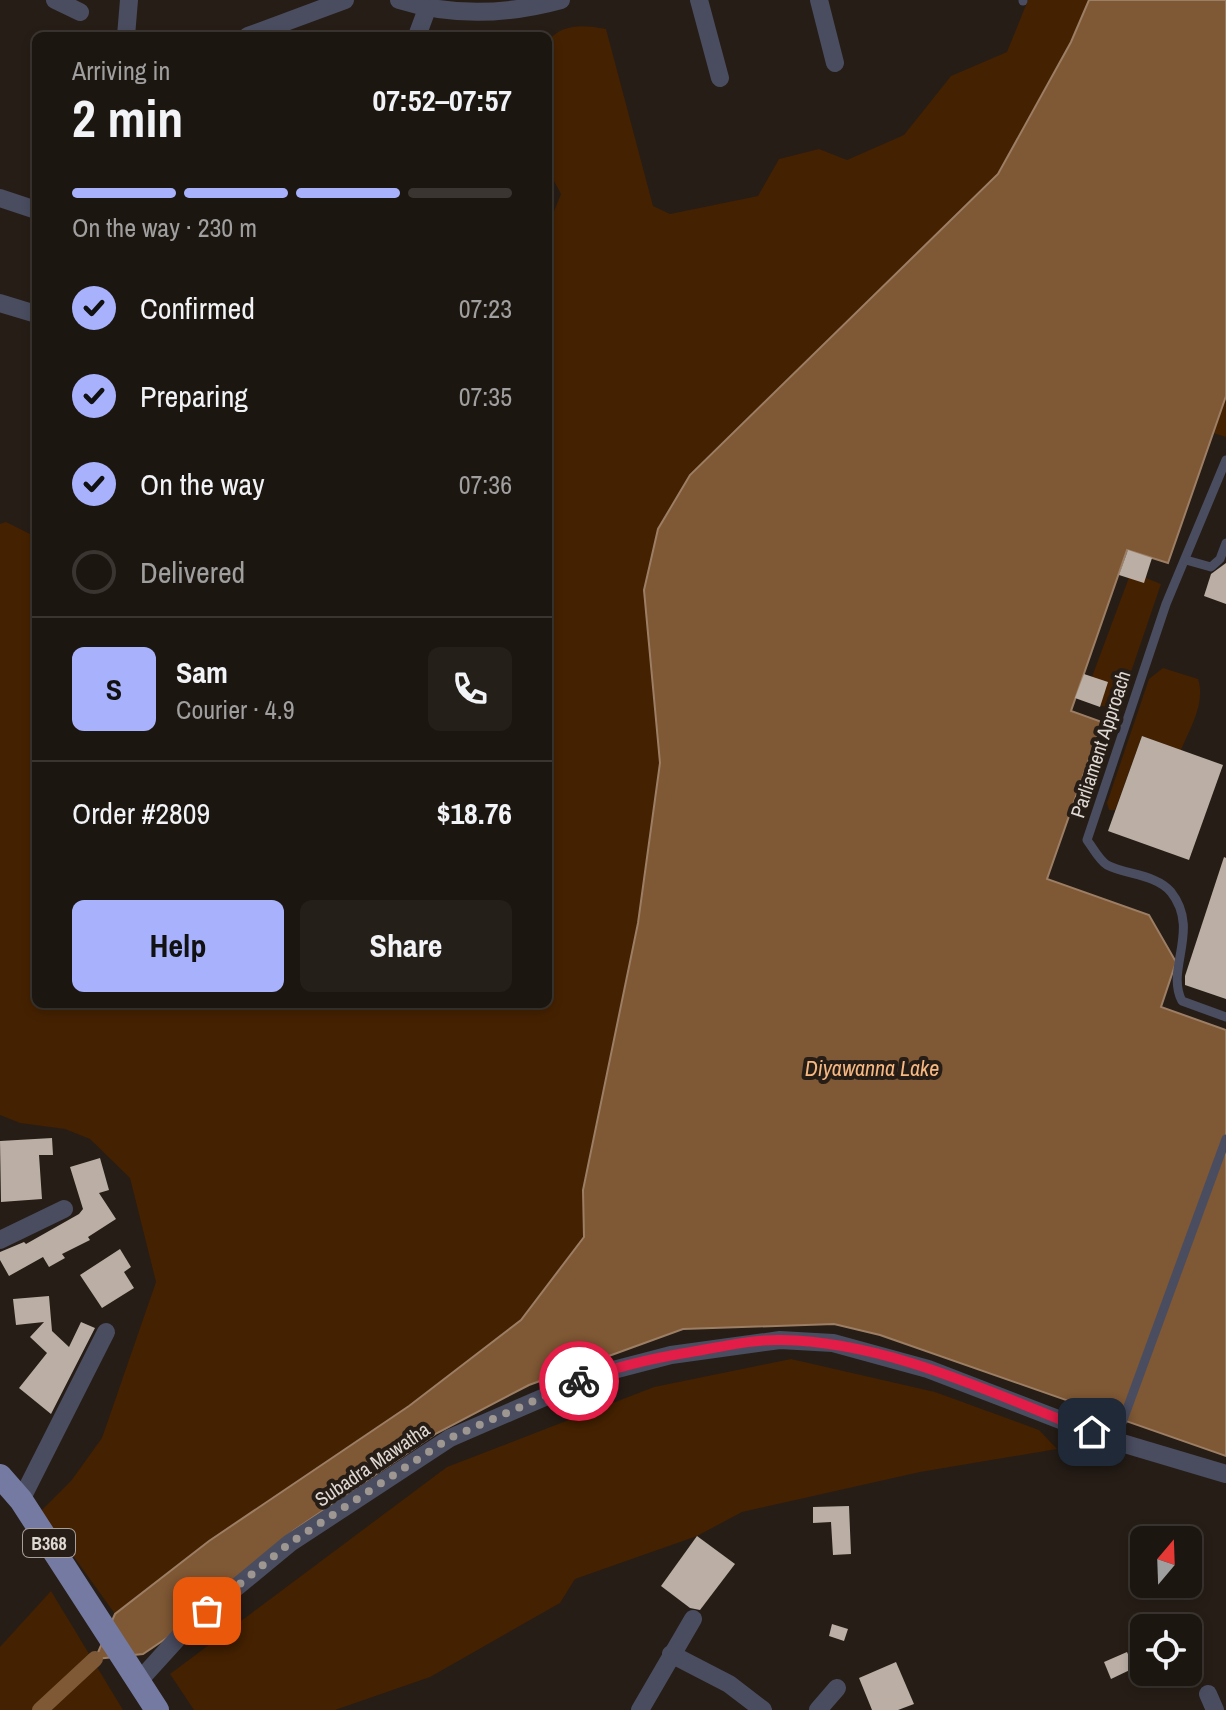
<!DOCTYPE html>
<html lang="en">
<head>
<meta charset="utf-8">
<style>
	:root { --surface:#1c1610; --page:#251f19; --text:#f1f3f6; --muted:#a09f9f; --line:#3a3530; --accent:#a7b1fc }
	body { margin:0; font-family:"Archivo Narrow",sans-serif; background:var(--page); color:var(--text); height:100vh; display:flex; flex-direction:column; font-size:30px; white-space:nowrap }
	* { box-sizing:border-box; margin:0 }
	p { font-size:26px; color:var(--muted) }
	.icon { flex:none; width:44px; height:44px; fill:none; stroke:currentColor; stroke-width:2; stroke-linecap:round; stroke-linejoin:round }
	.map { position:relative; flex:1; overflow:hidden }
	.sheet { position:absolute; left:32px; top:32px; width:520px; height:976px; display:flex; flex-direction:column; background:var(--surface); border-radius:12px; box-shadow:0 4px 12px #0003,0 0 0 2px var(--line) }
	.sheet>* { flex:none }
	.needle { width:52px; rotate:19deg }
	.tools { position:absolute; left:1130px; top:1526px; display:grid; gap:16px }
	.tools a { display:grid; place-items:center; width:72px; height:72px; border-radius:12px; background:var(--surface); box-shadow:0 4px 12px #0003,0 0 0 2px var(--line); font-size:40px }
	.pin { position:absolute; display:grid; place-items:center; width:68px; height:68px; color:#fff; margin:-34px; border-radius:16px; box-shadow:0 4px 12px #0006 }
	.courier { position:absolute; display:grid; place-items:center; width:80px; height:80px; margin:-40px; border:6px solid #e11d48; border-radius:50%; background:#fff; color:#222; box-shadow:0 2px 10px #0007 }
	.summary em { font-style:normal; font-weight:800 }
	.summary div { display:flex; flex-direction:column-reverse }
	.summary { display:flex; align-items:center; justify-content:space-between; height:136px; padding:0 40px }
	h1 { font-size:52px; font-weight:800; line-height:60px }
	.bar { display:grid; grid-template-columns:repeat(4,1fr); gap:12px 8px; align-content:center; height:96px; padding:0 40px }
	.bar i { height:10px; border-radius:6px; background:var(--line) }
	.bar .current { background:var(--accent) }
	.bar p { grid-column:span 4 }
	.line { display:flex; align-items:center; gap:20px; padding:0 40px; border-top:2px solid var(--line) }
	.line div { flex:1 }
	.round { display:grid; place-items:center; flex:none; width:84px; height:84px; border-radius:12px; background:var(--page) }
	ol { padding:0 40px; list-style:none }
	li { display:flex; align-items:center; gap:24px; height:88px }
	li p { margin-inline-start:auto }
	li .icon { padding:8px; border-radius:50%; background:var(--accent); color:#111; stroke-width:4 }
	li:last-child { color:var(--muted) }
	li i { width:44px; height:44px; border:4px solid var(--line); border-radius:50% }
	.button { display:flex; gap:16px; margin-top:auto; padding:16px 40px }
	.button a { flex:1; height:92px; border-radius:12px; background:var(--accent); color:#111; font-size:32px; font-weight:800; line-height:92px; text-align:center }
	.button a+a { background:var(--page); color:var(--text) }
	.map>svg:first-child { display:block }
	.green { fill:#442100 }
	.water { fill:#7f5835; stroke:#9c7e64; stroke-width:2 }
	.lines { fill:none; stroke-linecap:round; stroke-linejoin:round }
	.canal { stroke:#7f5835; stroke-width:16 }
	.building { fill:#baaea5 }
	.lane { stroke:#4a4d60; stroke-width:9 }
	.street { stroke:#4a4d60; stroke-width:18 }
	.primary { stroke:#747aa1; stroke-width:24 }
	.done { stroke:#9e9690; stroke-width:8; stroke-dasharray:0 14.4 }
	.route { stroke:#e11d48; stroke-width:10 }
	.labels { text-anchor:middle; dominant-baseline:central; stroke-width:8; stroke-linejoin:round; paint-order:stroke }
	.shield { fill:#261d16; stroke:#a79f9a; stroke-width:2 }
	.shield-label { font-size:18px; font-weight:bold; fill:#ded7d2 }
	.street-label { font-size:20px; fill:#ded7d2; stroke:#261d16 }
	.water-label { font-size:22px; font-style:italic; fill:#f7b882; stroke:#261d16 }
</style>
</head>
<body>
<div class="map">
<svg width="1226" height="1710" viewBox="0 0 1226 1710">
	<rect width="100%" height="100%" fill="#261d16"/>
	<!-- green -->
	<g class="green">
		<path d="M1028,0h61l-18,42 -73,132 -308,301 -32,54 -14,61 16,173 -22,160 -55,267 1,47 -63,83 -112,86 -200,135 -94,73 -74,-103 30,-30 31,-43 54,-156 -26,-104 -40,-39 -25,-10 -45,-6 -20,-8v-591l6,-2 30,15v467h512v-778l13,-32 -13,-24v-129c15,-18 36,-16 58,-12l47,177 17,8 88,-18 21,-37 40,-10 28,11 57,-25 47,-59 56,-24z"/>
		<polygon points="1226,396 1226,437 1213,433"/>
		<polygon points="1131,572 1161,584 1118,710 1083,701"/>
		<path d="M1163,668l35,11c8,23 -8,49 -17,71l-39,-14 -27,74h-6l-2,-7 42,-124z"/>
		<polygon points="791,1359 935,1392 1039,1430 1057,1449 920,1472 742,1512 697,1536 575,1579 560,1603 430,1677 335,1710 194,1710 170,1674 447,1467 654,1387"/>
		<polygon points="51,1591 123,1710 0,1710 0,1647"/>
	</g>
	<!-- water -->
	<polygon class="water" points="1089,0 1226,0 1226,396 1168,563 1127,550 1071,711 1102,722 1047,879 1149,915 1176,962 1161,1007 1226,1030 1226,1456 880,1335 834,1324 683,1329 529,1385 437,1433 293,1531 189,1623 143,1654 95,1659 115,1614 209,1541 409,1406 521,1320 584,1237 583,1190 638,923 660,763 644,590 658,529 690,475 998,174 1071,42"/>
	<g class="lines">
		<!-- canal -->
		<polyline class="canal" points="40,1710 95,1659"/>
	</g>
	<!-- building -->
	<g class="building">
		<polygon points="1128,550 1152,558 1144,583 1119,575"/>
		<polygon points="1226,563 1226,604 1204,596 1211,574"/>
		<polygon points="1084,674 1108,682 1100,707 1075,698"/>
		<polygon points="1142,736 1223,765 1189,860 1108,831"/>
		<polygon points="1224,857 1226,858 1226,999 1185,985 1185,976"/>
		<polygon points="52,1138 53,1155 39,1155 42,1199 1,1202 0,1141"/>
		<polygon points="100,1158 109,1190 99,1193 116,1219 88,1237 90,1240 62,1254 65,1258 49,1267 43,1257 9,1276 0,1260 0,1252 24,1242 26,1244 79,1214 83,1209 70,1167"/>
		<polygon points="120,1249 131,1267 124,1272 134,1288 102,1308 80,1275"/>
		<polygon points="49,1296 52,1331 69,1347 81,1322 95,1328 51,1414 19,1388 47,1353 30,1337 44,1322 16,1325 13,1299"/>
		<polygon points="849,1506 851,1554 833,1555 831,1522 813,1523 813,1507"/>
		<polygon points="697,1536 735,1564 700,1610 690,1608 661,1586"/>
		<polygon points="832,1624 848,1629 844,1641 829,1636"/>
		<polygon points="1127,1652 1134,1668 1111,1679 1104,1662"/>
		<polygon points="896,1662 914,1704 898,1710 872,1710 859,1678"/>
	</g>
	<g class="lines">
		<!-- lane -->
		<g class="lane">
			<polyline points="1023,1 1023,0"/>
			<path d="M1226,460l-60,144 -79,236c6,8 12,20 20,25 19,10 49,9 64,27 30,38 -6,77 11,109l44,16"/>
			<polyline points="1186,560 1211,567 1220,559 1226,543"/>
			<polyline points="1119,1431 1226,1139"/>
		</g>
		<!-- street -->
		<g class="street">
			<polyline points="55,0 80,12"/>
			<path d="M399,0c54,17 107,15 162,0"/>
			<polyline points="699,0 720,78"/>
			<polyline points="819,0 835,63"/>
			<polyline points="126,36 129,0"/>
			<polyline points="248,36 345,0"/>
			<polyline points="417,36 427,9"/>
			<polyline points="0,198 36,210"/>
			<polyline points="0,303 36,314"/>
			<polyline points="0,1240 64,1209"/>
			<polyline points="21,1500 106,1332"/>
			<polyline points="671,1654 729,1684 763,1710"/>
			<polyline points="138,1682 187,1628 290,1543 450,1438 598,1374 671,1355 780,1340 833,1343 928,1369 1115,1441 1226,1474"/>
			<polyline points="1208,1694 1215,1710"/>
			<polyline points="640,1710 693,1619"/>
			<polyline points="818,1710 837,1688"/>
		</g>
		<!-- primary -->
		<polyline class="primary" points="0,1476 21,1500 157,1710"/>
	</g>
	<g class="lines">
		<!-- done -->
		<polyline class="done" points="207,1611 290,1543 450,1438 579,1381"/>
		<!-- route -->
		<path class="route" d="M579,1381c35,-14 75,-23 112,-29 30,-5 61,-13 91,-12 108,2 211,54 310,92"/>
	</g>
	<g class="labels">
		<!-- shield labels -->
		<rect class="shield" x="23" y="1529" width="52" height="28" rx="6"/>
		<g class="shield-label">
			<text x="49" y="1543">B368</text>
		</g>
		<!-- street labels -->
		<g class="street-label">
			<text transform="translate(1100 744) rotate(-72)">Parliament Approach</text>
			<text transform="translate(372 1464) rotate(-34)">Subadra Mawatha</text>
		</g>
		<!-- water labels -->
		<g class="water-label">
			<text x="872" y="1068">Diyawanna Lake</text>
		</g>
	</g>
</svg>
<div class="tools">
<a><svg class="needle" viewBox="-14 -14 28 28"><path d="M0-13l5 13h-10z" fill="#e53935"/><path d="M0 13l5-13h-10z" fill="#a09f9f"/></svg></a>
<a><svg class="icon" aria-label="locate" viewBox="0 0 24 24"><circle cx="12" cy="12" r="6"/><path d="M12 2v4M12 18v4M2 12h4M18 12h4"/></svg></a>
</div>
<div class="pin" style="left:207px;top:1611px;background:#ea580c"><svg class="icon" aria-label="bag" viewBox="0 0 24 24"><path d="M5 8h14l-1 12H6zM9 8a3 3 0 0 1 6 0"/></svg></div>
<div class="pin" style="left:1092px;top:1432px;background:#1f2937"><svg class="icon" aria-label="home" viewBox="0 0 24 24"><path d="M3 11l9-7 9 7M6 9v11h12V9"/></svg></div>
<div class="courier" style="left:579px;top:1381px"><svg class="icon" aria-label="bike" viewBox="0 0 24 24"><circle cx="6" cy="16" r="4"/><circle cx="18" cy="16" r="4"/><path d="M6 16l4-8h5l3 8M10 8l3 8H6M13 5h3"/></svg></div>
<section class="sheet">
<div class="summary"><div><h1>2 min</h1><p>Arriving in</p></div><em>07:52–07:57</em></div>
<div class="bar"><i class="current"></i><i class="current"></i><i class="current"></i><i></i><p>On the way · 230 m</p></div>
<ol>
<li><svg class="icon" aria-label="check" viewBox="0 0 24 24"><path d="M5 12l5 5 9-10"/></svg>Confirmed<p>07:23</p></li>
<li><svg class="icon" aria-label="check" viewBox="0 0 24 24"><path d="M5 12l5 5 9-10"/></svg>Preparing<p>07:35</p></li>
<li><svg class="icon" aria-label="check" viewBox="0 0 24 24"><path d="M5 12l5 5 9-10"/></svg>On the way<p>07:36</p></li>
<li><i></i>Delivered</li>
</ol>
<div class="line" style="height:144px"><b class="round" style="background:var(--accent);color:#111">S</b><div><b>Sam</b><p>Courier · 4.9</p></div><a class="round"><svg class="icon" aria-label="phone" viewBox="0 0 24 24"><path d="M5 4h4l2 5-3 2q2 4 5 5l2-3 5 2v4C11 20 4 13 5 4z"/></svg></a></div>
<div class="line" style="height:104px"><div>Order #2809</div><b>$18.76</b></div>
<div class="button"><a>Help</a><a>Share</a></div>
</section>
</div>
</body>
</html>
